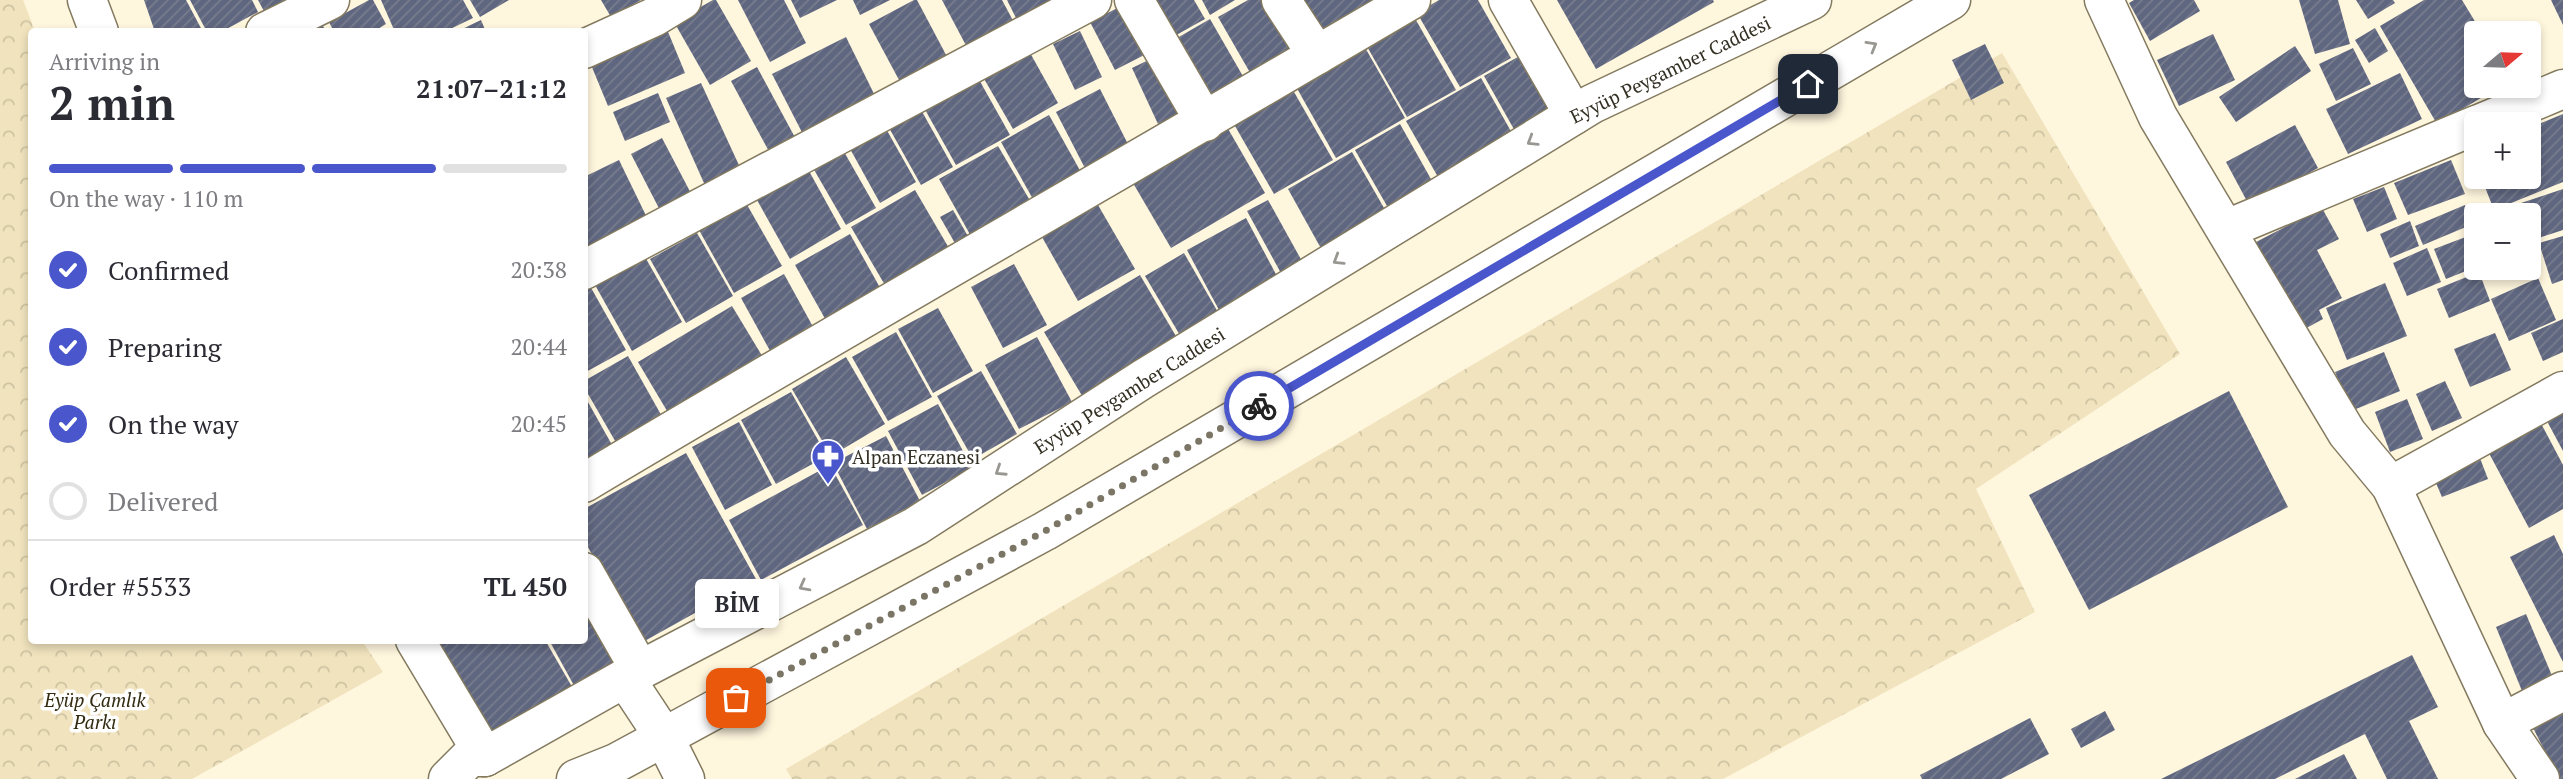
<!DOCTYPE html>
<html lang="en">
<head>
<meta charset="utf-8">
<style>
	:root { --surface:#fff; --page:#f7f7f7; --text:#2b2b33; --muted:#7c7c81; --line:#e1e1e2; --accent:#4a57cc }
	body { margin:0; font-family:"PT Serif",serif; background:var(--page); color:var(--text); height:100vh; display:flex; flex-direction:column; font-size:26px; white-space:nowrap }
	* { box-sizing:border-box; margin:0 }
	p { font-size:23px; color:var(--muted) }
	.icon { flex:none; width:38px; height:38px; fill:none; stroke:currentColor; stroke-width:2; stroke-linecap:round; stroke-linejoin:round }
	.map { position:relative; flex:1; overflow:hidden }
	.sheet { position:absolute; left:28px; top:28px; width:560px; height:616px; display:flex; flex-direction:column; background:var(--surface); border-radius:7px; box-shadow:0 4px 10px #0003 }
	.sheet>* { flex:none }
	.needle { width:46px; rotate:71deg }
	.buttons { position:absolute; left:2464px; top:21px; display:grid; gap:14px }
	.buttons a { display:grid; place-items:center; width:77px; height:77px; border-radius:7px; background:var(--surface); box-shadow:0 4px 10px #0003; font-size:35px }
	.pin { position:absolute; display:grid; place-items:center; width:60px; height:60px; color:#fff; margin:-30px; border-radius:14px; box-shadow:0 4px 10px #0006 }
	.courier { position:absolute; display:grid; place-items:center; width:70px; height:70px; margin:-35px; border:5px solid #4a57cc; border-radius:50%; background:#fff; color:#222; box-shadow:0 2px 9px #0007 }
	.bubble { position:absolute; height:49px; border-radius:7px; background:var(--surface); box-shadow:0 4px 10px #0003; font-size:23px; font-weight:700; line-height:49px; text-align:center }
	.summary em { font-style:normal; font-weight:700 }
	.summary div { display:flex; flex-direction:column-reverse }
	.summary { display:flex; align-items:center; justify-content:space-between; height:119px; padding:0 21px }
	h1 { font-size:46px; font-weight:700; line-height:52px }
	.bar { display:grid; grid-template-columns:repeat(4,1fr); gap:10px 7px; align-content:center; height:84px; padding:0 21px }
	.bar i { height:9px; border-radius:5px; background:var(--line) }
	.bar .current { background:var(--accent) }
	.bar p { grid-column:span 4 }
	.line { display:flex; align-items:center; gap:18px; padding:0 21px; border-top:2px solid var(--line) }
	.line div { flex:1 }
	ol { padding:0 21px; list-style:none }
	li { display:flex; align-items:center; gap:21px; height:77px }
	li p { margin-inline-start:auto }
	li .icon { padding:7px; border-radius:50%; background:var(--accent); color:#fff; stroke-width:4 }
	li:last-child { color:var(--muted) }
	li i { width:38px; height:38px; border:4px solid var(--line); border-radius:50% }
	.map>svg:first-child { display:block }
	.park { fill:url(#park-crowns) }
	.building { fill:url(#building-hatch) }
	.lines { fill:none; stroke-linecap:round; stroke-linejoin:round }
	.minor-casing { stroke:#837a5f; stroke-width:41 }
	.minor { stroke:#fff; stroke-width:38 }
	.oneway { stroke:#999791 }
	.done { stroke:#7a7564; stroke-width:7; stroke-dasharray:0 12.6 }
	.route { stroke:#4a57cc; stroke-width:9 }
	.labels { text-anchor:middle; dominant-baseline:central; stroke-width:7; stroke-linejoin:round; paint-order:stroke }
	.street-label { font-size:19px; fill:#332f23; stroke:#fff }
	.poi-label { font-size:19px; fill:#332f23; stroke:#fff; text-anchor:start }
	.park-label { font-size:19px; font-style:italic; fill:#332b11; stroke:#fff }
</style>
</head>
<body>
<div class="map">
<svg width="2563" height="779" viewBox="0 0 2563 779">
	<defs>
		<pattern id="park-crowns" width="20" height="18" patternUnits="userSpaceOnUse" patternTransform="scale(1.75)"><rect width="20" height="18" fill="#f0e3bd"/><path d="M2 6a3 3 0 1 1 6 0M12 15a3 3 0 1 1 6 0" fill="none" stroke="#cec3a2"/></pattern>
		<pattern id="building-hatch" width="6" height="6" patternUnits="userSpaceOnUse" patternTransform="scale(1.75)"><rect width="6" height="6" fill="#5f667f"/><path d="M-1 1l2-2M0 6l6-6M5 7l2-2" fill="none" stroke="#787d8e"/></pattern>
	</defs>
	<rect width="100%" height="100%" fill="#fff6de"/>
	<!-- park -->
	<g class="park">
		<polygon points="0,0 23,0 35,31 32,32 32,640 362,641 383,672 192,779 0,779"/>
		<polygon points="2002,53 2180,354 1976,489 2035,612 1723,779 792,779 786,769"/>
	</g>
	<!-- building -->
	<g class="building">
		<polygon points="144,0 186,0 203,32 155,32"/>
		<polygon points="190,0 252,0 258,12 221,32 207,32"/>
		<polygon points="258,0 293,0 266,15"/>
		<polygon points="369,0 373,0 386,24 373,32 334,32 329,22"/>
		<polygon points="381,0 463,0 473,18 444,32 395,32"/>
		<polygon points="470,0 509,0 480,17"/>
		<polygon points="601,0 641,0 611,17"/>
		<polygon points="713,0 716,0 751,61 710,85 674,22"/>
		<polygon points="738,0 784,0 806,43 770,62"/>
		<polygon points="791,0 837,0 800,18"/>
		<polygon points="853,0 890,0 860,15"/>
		<polygon points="914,0 917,0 953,68 906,93 869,24"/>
		<polygon points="942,0 1002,0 1017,28 970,53"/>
		<polygon points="1007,0 1060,0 1021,28"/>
		<polygon points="1137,0 1194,0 1205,19 1162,43"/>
		<polygon points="1202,0 1235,0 1210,15"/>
		<polygon points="1248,0 1272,0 1300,49 1252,76 1218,17"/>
		<polygon points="1286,0 1372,0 1308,37"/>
		<polygon points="1439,0 1478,0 1511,58 1460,87 1417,13"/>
		<polygon points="1557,0 1713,0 1714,2 1596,69"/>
		<polygon points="2134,0 2194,0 2200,11 2150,41 2129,3"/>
		<polygon points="2299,0 2338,0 2350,44 2315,54"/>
		<polygon points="2356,0 2393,0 2395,3 2368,19"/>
		<polygon points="2424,0 2462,0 2482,33 2476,33 2476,86 2501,86 2437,124 2380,26"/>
		<polygon points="2551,0 2563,0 2563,25"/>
		<polygon points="1131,1 1156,49 1115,70 1090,22"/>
		<polygon points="1413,15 1456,90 1407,117 1365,43"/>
		<polygon points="1210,19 1244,78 1199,104 1165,45"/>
		<polygon points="320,20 326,32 297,32"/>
		<polygon points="481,20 486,32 456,32"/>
		<polygon points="666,27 685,73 608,106 589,60"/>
		<polygon points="2375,28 2388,51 2369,63 2355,40"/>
		<polygon points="1080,31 1102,77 1075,90 1053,44"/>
		<polygon points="2213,34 2235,80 2179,106 2157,60"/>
		<polygon points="846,37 880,106 807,142 772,74"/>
		<polygon points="1363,44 1405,118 1336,158 1294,83"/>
		<polygon points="1985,44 2004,83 1971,100 1952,60"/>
		<polygon points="2295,46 2311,71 2236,122 2219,97"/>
		<polygon points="2353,48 2371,84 2336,101 2319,64"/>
		<polygon points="1029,51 1058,103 1013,129 983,77"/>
		<polygon points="1525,53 1561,116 1520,140 1484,76"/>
		<polygon points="1159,55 1185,111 1158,124 1132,68"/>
		<polygon points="757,67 798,143 772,157 731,81"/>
		<polygon points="2400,73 2422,119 2348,154 2326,109"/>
		<polygon points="977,76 1010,135 956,165 923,106"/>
		<polygon points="1481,78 1517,142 1442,184 1406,121"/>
		<polygon points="701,83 744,176 708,192 666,98"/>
		<polygon points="1290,85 1333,160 1274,194 1231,119"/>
		<polygon points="1100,89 1133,154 1089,176 1056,112"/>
		<polygon points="658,93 670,122 625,141 613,112"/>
		<polygon points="920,108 953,167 921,185 888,126"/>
		<polygon points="2563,114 2563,182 2494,210 2481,177 2529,177 2529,128"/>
		<polygon points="1049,115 1082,174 1034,201 1001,142"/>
		<polygon points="1400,124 1436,188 1391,213 1355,150"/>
		<polygon points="2295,125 2318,168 2249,205 2226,162"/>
		<polygon points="885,127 916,182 880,203 849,147"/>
		<polygon points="1227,127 1265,193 1171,248 1133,183"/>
		<polygon points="662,138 696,203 665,220 631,154"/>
		<polygon points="998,146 1032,204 972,238 939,179"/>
		<polygon points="843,150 876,208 846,225 813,168"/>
		<polygon points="1352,152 1388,215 1323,252 1288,189"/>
		<polygon points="619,160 652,228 584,261 584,177"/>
		<polygon points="2451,160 2465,194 2408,215 2394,183"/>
		<polygon points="809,171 841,229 790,259 757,200"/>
		<polygon points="2384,187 2397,219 2367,232 2353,199"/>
		<polygon points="2563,189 2563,230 2529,241 2529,215 2519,215 2515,205"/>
		<polygon points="915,190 953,255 889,292 851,227"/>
		<polygon points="1268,200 1303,263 1282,275 1247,211"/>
		<polygon points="746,203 782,266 734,293 699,230"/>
		<polygon points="1098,205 1135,269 1078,301 1042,237"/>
		<polygon points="2465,205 2473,224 2423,245 2415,226"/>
		<polygon points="2322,208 2339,239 2317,250 2342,298 2319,310 2323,319 2301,331 2256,242"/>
		<polygon points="953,210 969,238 956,245 940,217"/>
		<polygon points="1246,218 1278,278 1219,310 1187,250"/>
		<polygon points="2410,221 2419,246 2390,258 2380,234"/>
		<polygon points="697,233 733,296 686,323 650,259"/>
		<polygon points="850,234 883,293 828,324 795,265"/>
		<polygon points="2471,235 2476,246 2476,267 2446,279 2434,249"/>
		<polygon points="2563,236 2563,280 2552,284 2539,243"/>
		<polygon points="2427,248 2441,282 2407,296 2393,263"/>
		<polygon points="2532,252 2538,269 2521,275 2519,268 2529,268 2529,253"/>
		<polygon points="1184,253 1219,314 1181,337 1145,276"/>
		<polygon points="645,257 682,322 632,351 595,285"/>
		<polygon points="1014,264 1047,325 1003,348 971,287"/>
		<polygon points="2479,272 2490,301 2449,318 2437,289"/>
		<polygon points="784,274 817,334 774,358 741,298"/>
		<polygon points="1140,275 1180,343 1084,399 1044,332"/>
		<polygon points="2538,278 2556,320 2509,341 2491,299"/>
		<polygon points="2385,283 2407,336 2347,360 2326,308"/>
		<polygon points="590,286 626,350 584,373 584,289"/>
		<polygon points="732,306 767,364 673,421 638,362"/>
		<polygon points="938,308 973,371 933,393 898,329"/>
		<polygon points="2563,319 2563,352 2543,361 2531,333"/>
		<polygon points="896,332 932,397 888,421 852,357"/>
		<polygon points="2495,333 2511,370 2470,387 2454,349"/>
		<polygon points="1037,337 1072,402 1019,429 985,365"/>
		<polygon points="2384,352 2400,391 2351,411 2335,372"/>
		<polygon points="628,356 664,420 618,446 584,387 584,381"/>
		<polygon points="846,357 885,424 831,456 792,389"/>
		<polygon points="981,371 1017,434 973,459 937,396"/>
		<polygon points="2445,381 2462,418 2432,431 2416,394"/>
		<polygon points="2229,391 2288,507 2089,610 2029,495"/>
		<polygon points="791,392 827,456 776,484 741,420"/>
		<polygon points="584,395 616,452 584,470"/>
		<polygon points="2563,398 2563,451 2541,410"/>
		<polygon points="2407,399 2423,439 2390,452 2375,412"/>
		<polygon points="938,404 972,468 922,495 888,431"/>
		<polygon points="2536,414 2563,465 2563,509 2529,528 2483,442"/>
		<polygon points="739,422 772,485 725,510 692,447"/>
		<polygon points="886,436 920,501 867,529 833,463"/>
		<polygon points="2476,448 2488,479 2442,497 2429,467"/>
		<polygon points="686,453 756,579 641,643 584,540 584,509"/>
		<polygon points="830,465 863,525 761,580 729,520"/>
		<polygon points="2554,535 2563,554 2563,662 2510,557"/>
		<polygon points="584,592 625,665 577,691 549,640 584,640"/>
		<polygon points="2526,614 2553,678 2522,691 2496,627"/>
		<polygon points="430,640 545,640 575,692 490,743"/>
		<polygon points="2412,655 2438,707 2409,721 2438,779 2387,779 2365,734 2275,779 2161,779"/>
		<polygon points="2563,701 2563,779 2559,779 2528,718"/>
		<polygon points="2105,711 2115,730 2081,748 2071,729"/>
		<polygon points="2030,718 2049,754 2001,779 1922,779 1920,775"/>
		<polygon points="2344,754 2357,779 2295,779"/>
	</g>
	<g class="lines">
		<defs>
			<g id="minor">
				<polyline points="87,0 99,32"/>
				<polyline points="1134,0 1205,122"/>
				<polyline points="1281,0 1317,55"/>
				<polyline points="1508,0 1574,115"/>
				<polyline points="2104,0 2158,117 2347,433 2391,486 2502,723 2540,779"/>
				<polyline points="265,32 330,0"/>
				<polyline points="584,49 654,17 682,0"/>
				<polyline points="2479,124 2563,89"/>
				<polyline points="2227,229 2476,125"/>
				<polyline points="584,270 1092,0"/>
				<path d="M584,483c274,-164 552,-321 827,-483"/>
				<polyline points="2391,486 2563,391"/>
				<polyline points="584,572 640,670"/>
				<polyline points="415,640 485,757"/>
				<polyline points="625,678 664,737 685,779"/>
				<polyline points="2502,723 2563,691"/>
				<polyline points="448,779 471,756 485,757 625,678 916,526 1143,379 1592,104 1812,0"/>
				<polyline points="576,779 616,763 1045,531 1951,0"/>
			</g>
		</defs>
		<!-- minor casing -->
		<use href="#minor" class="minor-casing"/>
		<!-- minor -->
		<use href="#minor" class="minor"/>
	</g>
	<!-- one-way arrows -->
	<defs><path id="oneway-chevron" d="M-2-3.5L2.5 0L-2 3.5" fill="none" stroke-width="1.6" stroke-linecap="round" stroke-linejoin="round" transform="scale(1.75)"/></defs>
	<g class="oneway">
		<use href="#oneway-chevron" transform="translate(1872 46) rotate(-30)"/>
		<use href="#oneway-chevron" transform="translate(1532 141) rotate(148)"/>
		<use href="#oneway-chevron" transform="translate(1338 260) rotate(148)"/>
		<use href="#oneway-chevron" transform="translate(1000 471) rotate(147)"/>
		<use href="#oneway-chevron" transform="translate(804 586) rotate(152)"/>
	</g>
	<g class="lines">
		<!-- done -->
		<polyline class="done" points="736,698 1045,531 1259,406"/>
		<!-- route -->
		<polyline class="route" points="1259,406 1808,84"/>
	</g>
	<!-- icons -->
	<defs>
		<symbol id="pharmacy-pin" viewBox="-11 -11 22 30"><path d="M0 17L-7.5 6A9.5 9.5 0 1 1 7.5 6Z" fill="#4a57cc" stroke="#fff"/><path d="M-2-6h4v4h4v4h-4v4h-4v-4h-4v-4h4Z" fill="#fff"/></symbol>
	</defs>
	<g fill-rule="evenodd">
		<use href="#pharmacy-pin" x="809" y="437" width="38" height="52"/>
	</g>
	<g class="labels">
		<!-- street labels -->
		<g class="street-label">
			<text transform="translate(1670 69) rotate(-26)">Eyyüp Peygamber Caddesi</text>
			<text transform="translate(1129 390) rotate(-32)">Eyyüp Peygamber Caddesi</text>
		</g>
		<!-- poi labels -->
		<g class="poi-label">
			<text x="852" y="456">Alpan Eczanesi</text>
		</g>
		<!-- park labels -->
		<g class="park-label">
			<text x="95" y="699">Eyüp Çamlık<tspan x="95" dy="22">Parkı</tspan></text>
		</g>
	</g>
</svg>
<div class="buttons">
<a><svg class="needle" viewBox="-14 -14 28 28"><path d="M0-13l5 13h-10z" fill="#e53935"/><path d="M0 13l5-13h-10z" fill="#7c7c81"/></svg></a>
<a>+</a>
<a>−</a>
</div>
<div class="pin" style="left:736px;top:698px;background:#ea580c"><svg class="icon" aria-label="bag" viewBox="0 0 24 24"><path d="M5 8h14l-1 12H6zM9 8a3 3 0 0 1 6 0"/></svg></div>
<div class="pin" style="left:1808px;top:84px;background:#1f2937"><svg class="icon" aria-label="home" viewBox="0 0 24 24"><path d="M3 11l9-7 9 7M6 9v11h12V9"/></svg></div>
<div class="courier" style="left:1259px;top:406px"><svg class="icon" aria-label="bike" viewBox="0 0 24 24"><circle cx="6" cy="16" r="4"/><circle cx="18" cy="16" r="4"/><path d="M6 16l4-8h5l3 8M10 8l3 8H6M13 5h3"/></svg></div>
<div class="bubble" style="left:695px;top:579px;width:84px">BİM</div>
<section class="sheet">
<div class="summary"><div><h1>2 min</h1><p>Arriving in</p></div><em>21:07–21:12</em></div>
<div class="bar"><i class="current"></i><i class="current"></i><i class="current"></i><i></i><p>On the way · 110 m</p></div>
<ol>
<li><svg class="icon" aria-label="check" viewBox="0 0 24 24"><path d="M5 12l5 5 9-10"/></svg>Confirmed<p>20:38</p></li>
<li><svg class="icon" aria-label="check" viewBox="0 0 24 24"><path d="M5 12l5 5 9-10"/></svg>Preparing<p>20:44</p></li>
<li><svg class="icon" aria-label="check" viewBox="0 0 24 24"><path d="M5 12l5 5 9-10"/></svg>On the way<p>20:45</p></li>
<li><i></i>Delivered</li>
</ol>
<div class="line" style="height:91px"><div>Order #5533</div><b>TL 450</b></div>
</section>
</div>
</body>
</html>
